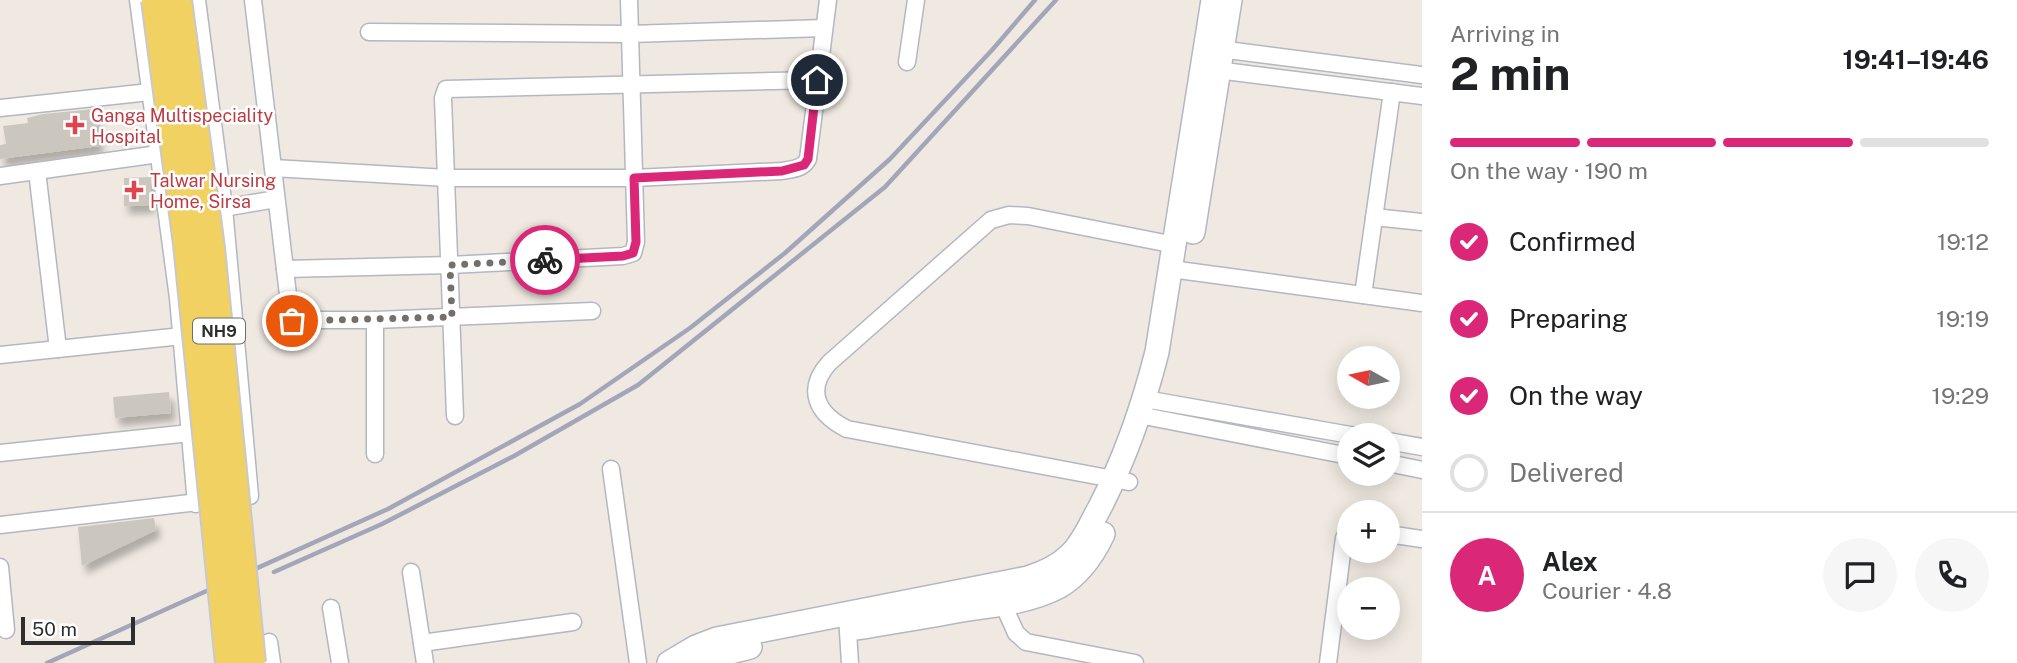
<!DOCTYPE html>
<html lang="en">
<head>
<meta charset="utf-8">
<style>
	:root { --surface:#fff; --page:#f6f6f6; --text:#202124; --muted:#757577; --line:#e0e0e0; --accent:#db2777 }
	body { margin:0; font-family:"Public Sans",sans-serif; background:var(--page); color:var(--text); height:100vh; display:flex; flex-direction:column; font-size:26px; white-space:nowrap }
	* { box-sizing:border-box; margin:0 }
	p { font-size:23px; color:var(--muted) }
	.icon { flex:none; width:38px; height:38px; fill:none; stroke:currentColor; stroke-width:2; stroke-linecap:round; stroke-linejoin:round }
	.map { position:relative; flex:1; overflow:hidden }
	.sheet { display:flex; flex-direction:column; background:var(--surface); width:595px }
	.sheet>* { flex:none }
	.needle { width:46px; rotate:279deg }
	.tools { position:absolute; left:1337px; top:346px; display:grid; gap:14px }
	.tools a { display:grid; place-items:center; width:63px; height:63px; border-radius:50%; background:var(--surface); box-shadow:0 4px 18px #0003; font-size:35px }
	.scale { position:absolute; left:21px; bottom:18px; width:114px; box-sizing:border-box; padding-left:7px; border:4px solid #2e2e2e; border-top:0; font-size:19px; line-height:24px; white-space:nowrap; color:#2e2e2e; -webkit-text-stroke:5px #fff; paint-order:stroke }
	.pin { position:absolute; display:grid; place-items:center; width:60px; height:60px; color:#fff; margin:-30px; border:4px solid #fff; border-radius:50%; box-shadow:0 2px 7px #0007 }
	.courier { position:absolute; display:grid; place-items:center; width:70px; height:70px; margin:-35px; border:5px solid #db2777; border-radius:50%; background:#fff; color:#222; box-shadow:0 2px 9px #0007 }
	.headline em { font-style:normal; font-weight:700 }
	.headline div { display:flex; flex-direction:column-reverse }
	.headline { display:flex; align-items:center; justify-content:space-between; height:119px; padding:0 28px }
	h1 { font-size:46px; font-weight:700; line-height:52px }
	.bar { display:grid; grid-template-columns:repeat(4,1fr); gap:10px 7px; align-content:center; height:84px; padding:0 28px }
	.bar i { height:9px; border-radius:5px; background:var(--line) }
	.bar .on { background:var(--accent) }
	.bar p { grid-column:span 4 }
	.line { display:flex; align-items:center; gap:18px; padding:0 28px; border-top:2px solid var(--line) }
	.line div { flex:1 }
	.round { display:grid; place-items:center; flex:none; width:74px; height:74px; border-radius:37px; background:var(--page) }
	ol { padding:0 28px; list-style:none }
	li { display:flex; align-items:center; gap:21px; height:77px }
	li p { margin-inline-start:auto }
	li .icon { padding:7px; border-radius:50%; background:var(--accent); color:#fff; stroke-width:4 }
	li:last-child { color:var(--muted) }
	li i { width:38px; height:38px; border:4px solid var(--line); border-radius:50% }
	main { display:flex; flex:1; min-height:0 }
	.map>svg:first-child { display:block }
	.building { fill:#cbc7bf; filter:url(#shadow) }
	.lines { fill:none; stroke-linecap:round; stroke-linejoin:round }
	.street-casing { stroke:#b4b7c1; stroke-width:19 }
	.secondary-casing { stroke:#b4b7c1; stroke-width:26 }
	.street { stroke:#fff; stroke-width:16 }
	.secondary { stroke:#fff; stroke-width:23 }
	.rail { stroke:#a3a6b8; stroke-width:4.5 }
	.primary-bridge-casing { stroke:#c9c9c9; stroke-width:30; stroke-linecap:butt }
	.primary-bridge { stroke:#f2d163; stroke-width:26 }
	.done { stroke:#726f6d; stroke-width:7; stroke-dasharray:0 12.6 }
	.route { stroke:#db2777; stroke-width:9 }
	.health-dot { fill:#e0444e; stroke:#fff; stroke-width:2.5 }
	.labels { text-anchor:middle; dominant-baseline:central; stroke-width:5; stroke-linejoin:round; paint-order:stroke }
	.shield { fill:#fff; stroke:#6d6d6d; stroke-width:2 }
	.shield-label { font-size:16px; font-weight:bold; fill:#2e2e2e }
	.health-label { font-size:18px; fill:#be3a42; stroke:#fff; text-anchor:start }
</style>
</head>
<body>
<main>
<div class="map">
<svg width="1422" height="663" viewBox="0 0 1422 663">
	<defs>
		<filter id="shadow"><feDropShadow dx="4.5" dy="8" stdDeviation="3.5" flood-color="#0004"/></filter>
	</defs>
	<rect width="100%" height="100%" fill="#efe9e1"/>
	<!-- building -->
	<g class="building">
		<polygon points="94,109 99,146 0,159 0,145 6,144 3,126 28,123 27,118 43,114"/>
		<polygon points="151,177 151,205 124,206 124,178"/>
		<polygon points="169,392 171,413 115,418 113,397"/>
		<polygon points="154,518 156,530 82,566 78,527"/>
	</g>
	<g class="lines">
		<defs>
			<g id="street">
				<polyline points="138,0 178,298 196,504"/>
				<polyline points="253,0 291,320 375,320 592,311"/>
				<polyline points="369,32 630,34 824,28"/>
				<polyline points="1212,48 1422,75"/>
				<polyline points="907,62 916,0"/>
				<polyline points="1209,69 1422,96"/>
				<polyline points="0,108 150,92"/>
				<path d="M273,168l174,10h187l148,-7c10,-2 21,-2 26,-12l20,-159"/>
				<polyline points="37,171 58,349"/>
				<polyline points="0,176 159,154"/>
				<polyline points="224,208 276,199"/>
				<polyline points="1374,217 1422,222"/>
				<polyline points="285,269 450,265 623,256 633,253 636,242 629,0"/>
				<polyline points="1171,269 1422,303"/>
				<polyline points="1363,295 1392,92"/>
				<polyline points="375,320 375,454"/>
				<polyline points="0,355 182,336"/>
				<polyline points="1145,399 1356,436"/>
				<polyline points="1139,415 1349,456"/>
				<polyline points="455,416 443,98 446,89 817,80"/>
				<polyline points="1388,441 1422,447"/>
				<polyline points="0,453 190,433"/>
				<polyline points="1388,463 1422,470"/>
				<polyline points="611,469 638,663"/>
				<path d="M1129,482l-282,-53c-30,-15 -42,-39 -18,-66l162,-143 18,-5 19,1 147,29"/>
				<polyline points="0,525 250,496 224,208 197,0"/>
				<polyline points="1388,534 1422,539"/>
				<polyline points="0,567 6,630"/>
				<polyline points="411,572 425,663"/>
				<polyline points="999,595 1016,633 1026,642 1135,663"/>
				<polyline points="331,608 340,663"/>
				<polyline points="847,616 850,663"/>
				<polyline points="269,642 272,663"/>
				<polyline points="422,643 573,622"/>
				<polyline points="1328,663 1344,538 1349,529"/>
			</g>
			<g id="secondary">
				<polyline points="1193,232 1230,0"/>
				<path d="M856,628c37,-6 75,-12 112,-19 30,-4 63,-8 90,-22 20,-11 35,-32 45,-53"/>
				<path d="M669,663l27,-16 21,-8 311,-61c16,-5 30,-11 42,-23 13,-12 20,-30 29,-46 26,-50 44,-102 58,-157l56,-352"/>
				<polyline points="703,663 723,654 750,647"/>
			</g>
		</defs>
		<!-- street casing -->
		<use href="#street" class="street-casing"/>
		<!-- secondary casing -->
		<use href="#secondary" class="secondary-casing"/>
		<!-- street -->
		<use href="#street" class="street"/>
		<!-- secondary -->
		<use href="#secondary" class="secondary"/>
		<!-- rail -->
		<g class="rail">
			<polyline points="274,572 382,524 514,456 638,385 885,187 1056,0"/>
			<polyline points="47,663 388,509 580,404 690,328 785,253 890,159 993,49 1035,0"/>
		</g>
		<defs>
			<g id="primary-bridge">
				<polyline points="155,0 187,244 229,663"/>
				<polyline points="178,0 211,248 252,663"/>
			</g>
		</defs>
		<!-- primary-bridge casing -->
		<use href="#primary-bridge" class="primary-bridge-casing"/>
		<!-- primary-bridge -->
		<use href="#primary-bridge" class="primary-bridge"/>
	</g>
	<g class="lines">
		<!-- done -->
		<polyline class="done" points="292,321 452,317 450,265 545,260"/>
		<!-- route -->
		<polyline class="route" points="545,260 623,256 633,253 636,242 634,178 782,171 804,165 808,159 817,80"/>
	</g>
	<!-- markers -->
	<g class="health-dot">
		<path d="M71.5 114.5h7v7h7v7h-7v7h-7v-7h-7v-7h7z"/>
		<path d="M130.5 179.5h7v7h7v7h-7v7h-7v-7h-7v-7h7z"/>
	</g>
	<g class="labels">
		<!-- shield labels -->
		<rect class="shield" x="193" y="318.5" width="52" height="25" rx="5"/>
		<g class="shield-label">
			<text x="219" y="331">NH9</text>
		</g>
		<!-- health labels -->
		<g class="health-label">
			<text x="91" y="115">Ganga Multispeciality<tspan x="91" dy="21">Hospital</tspan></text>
			<text x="150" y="180">Talwar Nursing<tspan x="150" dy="21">Home, Sirsa</tspan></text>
		</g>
	</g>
</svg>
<div class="tools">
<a><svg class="needle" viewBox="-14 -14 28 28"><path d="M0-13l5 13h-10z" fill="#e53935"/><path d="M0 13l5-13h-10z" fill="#757577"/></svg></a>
<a><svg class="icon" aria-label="layers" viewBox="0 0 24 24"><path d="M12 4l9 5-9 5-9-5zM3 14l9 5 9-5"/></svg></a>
<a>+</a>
<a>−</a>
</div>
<div class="scale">50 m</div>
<div class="pin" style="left:292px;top:321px;background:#ea580c"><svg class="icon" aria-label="bag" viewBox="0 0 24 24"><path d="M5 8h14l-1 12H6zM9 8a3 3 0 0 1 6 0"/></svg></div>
<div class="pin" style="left:817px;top:80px;background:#1f2937"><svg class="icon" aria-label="home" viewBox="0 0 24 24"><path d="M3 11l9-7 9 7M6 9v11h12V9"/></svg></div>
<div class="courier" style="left:545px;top:260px"><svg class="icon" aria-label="bike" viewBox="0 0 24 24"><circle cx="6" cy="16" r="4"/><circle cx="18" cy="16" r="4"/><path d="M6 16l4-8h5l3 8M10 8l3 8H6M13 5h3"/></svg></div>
</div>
<section class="sheet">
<div class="headline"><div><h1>2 min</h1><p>Arriving in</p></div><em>19:41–19:46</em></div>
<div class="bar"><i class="on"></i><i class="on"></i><i class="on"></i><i></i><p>On the way · 190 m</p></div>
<ol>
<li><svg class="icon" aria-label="check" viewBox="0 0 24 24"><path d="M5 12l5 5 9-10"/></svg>Confirmed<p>19:12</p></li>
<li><svg class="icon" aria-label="check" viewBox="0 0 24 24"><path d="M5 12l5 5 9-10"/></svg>Preparing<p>19:19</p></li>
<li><svg class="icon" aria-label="check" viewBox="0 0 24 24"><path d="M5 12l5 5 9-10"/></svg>On the way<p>19:29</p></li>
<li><i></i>Delivered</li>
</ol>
<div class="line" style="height:126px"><b class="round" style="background:var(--accent);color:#fff">A</b><div><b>Alex</b><p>Courier · 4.8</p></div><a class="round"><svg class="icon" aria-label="chat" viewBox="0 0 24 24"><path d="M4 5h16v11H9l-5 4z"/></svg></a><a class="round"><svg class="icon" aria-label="phone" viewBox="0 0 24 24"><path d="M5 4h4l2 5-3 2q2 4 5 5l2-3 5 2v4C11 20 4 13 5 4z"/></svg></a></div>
</section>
</main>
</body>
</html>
